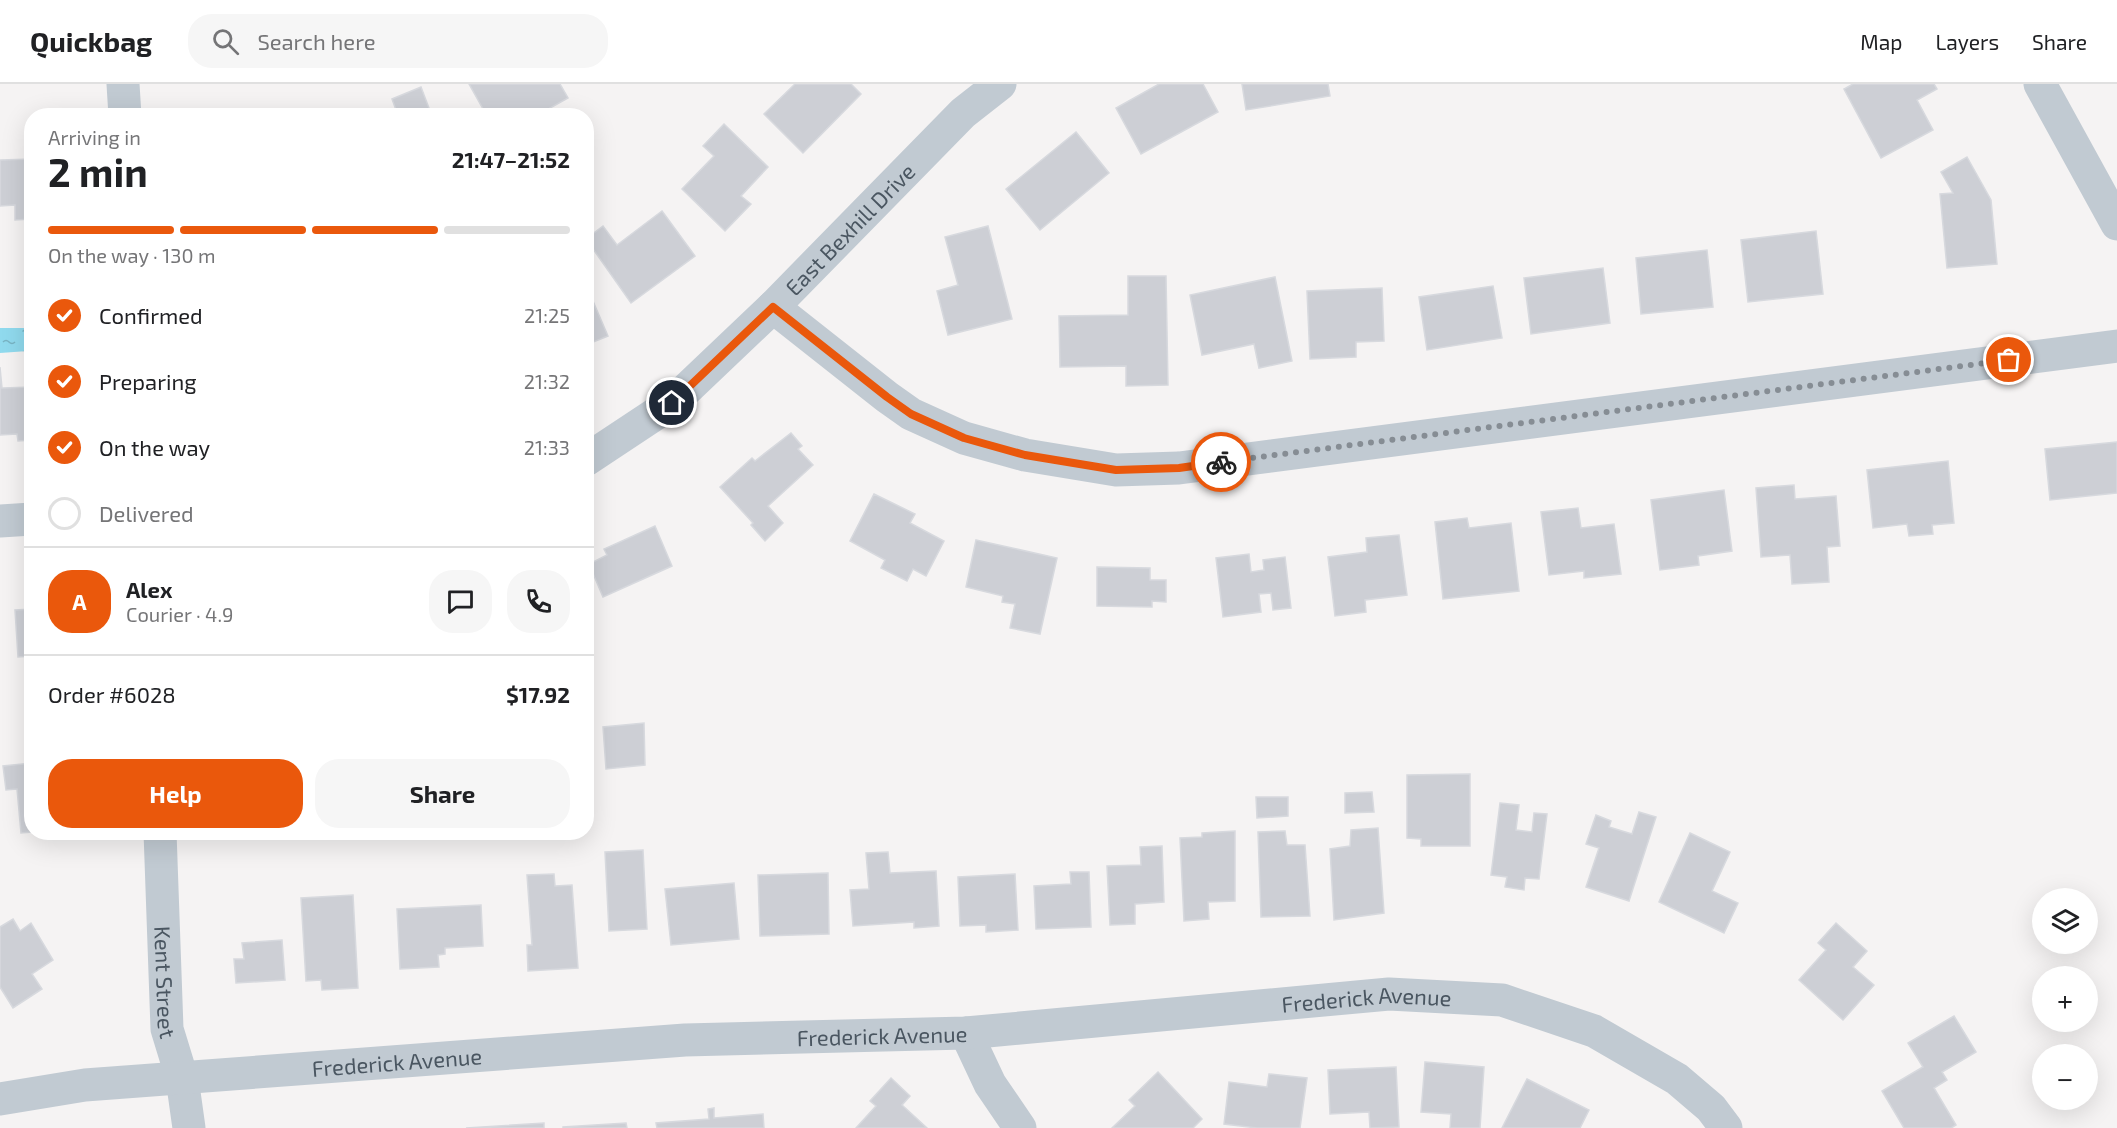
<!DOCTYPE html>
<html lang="en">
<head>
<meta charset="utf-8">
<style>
	:root { --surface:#fff; --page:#f6f6f6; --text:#202124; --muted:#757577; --line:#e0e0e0; --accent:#ea580c }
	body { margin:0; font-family:"Exo 2",sans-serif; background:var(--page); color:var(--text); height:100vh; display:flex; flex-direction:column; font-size:22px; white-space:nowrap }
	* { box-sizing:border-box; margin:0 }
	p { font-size:20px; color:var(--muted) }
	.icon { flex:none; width:33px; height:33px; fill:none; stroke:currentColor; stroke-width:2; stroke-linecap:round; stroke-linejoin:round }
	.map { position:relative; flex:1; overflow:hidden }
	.panel { position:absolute; left:24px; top:24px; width:570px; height:732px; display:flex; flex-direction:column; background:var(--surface); border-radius:24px; box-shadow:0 6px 24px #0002 }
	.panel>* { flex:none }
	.tools { position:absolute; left:2032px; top:804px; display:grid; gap:12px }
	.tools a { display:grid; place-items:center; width:66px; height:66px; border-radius:50%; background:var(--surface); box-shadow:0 6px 24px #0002; font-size:30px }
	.pin { position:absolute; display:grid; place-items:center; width:51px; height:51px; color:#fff; margin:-26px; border:3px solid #fff; border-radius:50%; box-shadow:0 2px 6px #0007 }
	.courier { position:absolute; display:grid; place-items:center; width:60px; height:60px; margin:-30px; border:4px solid #ea580c; border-radius:50%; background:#fff; color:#222; box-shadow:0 2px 8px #0007 }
	.overview em { font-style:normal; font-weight:700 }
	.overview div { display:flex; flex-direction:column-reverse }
	.overview { display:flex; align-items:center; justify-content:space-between; height:102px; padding:0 24px }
	h1 { font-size:39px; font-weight:700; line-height:45px }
	.bar { display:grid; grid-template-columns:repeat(4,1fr); gap:9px 6px; align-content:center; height:72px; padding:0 24px }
	.bar i { height:8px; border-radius:4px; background:var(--line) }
	.bar .current { background:var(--accent) }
	.bar p { grid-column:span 4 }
	.line { display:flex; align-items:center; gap:15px; padding:0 24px; border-top:2px solid var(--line) }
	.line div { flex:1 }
	.round { display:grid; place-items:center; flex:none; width:63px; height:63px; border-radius:24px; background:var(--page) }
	ol { padding:0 24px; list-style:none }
	li { display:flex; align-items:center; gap:18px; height:66px }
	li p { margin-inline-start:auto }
	li .icon { padding:6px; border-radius:50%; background:var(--accent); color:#fff; stroke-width:4 }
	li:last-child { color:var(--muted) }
	li i { width:33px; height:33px; border:3px solid var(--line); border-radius:50% }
	.primary-button { display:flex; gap:12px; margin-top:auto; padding:12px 24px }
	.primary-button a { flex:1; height:69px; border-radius:24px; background:var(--accent); color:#fff; font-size:24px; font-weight:700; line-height:69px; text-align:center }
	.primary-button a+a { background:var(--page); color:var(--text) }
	header { display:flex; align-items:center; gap:36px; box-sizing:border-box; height:84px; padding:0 30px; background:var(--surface); border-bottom:2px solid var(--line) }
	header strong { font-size:28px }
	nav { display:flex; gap:33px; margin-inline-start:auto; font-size:21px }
	.search { width:420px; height:54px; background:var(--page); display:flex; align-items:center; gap:15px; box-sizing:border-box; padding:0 21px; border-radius:24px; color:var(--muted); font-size:22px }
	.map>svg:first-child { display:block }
	.water { fill:url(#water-ripples) }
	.building { fill:#cdcfd5; stroke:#d7d9de; stroke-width:1.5 }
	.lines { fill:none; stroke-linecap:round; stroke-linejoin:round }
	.minor { stroke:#c1cad2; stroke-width:33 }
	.done { stroke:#868d94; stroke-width:6; stroke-dasharray:0 10.8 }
	.route { stroke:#ea580c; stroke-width:8 }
	.labels { text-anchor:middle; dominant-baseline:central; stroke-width:5; stroke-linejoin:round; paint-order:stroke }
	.street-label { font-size:22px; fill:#4a5661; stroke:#fff }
</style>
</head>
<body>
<header>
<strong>Quickbag</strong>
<div class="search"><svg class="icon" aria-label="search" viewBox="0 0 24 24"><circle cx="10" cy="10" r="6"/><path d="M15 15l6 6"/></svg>Search here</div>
<nav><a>Map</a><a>Layers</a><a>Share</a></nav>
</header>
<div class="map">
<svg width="2117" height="1044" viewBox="0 0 2117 1044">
	<defs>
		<pattern id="water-ripples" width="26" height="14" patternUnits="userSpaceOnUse" patternTransform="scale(1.5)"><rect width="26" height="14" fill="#90daee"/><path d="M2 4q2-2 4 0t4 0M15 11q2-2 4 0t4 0" fill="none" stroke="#78b4c4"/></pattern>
	</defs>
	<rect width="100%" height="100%" fill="#f5f3f3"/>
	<!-- water -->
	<polygon class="water" points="0,244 31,244 31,273 28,267 0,269"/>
	<!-- building -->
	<g class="building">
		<polygon points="469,0 560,0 568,14 536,32 513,32 510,26 499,32 487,32"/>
		<polygon points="795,0 851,0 861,10 803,69 764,30"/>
		<polygon points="1159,0 1203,0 1218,28 1141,70 1116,24"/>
		<polygon points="1242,0 1328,0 1330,12 1246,26"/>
		<polygon points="1853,0 1934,0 1937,5 1917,16 1933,46 1881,74 1844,5"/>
		<polygon points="421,3 432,32 382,32 396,26 392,15"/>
		<polygon points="724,40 768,83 741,112 751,120 725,147 682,105 714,72 703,62"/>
		<polygon points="1076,48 1109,89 1040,146 1006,105"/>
		<polygon points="1967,73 1991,116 1997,180 1947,184 1940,110 1953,109 1941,88"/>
		<polygon points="32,75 32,135 15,136 15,121 0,122 0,76"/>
		<polygon points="662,127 695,172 631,219 586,155 603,142 617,161"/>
		<polygon points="988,142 1012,235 948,251 937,207 958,201 945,153"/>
		<polygon points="1816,147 1823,210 1748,218 1741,156"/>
		<polygon points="1707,166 1713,223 1641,230 1636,174"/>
		<polygon points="1603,184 1610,239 1531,250 1524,194"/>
		<polygon points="1128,192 1166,192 1168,301 1126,302 1126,282 1060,283 1059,232 1128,231"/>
		<polygon points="1275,193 1292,277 1259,284 1254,260 1202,271 1190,211"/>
		<polygon points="1493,202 1502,254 1427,266 1419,213"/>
		<polygon points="1382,204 1384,257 1356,258 1356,273 1310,275 1307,207"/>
		<polygon points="590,210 608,252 586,261 586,211"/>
		<polygon points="0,283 2,304 32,303 32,356 18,357 17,350 0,351"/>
		<polygon points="791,349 802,362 798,365 813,381 768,422 783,439 765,457 751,441 753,439 720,403 752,374 755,377"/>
		<polygon points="2117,358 2117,409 2050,416 2045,365"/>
		<polygon points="1948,377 1954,439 1932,441 1933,450 1909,452 1907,440 1873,444 1867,386"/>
		<polygon points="1794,401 1795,415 1836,412 1840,462 1827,463 1829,498 1792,500 1790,471 1761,473 1756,404"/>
		<polygon points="1724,406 1732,467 1698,472 1699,481 1660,486 1651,416"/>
		<polygon points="874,410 915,430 910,439 944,457 926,492 913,485 907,497 881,484 885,476 850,457"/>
		<polygon points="1578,424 1581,444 1614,440 1621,490 1584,494 1584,487 1549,491 1541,428"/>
		<polygon points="1467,434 1469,444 1511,439 1519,507 1443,515 1435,438"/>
		<polygon points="655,442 672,482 603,513 589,480 607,471 604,465"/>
		<polygon points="1399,451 1407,511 1365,516 1366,528 1335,532 1328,473 1367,468 1366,454"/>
		<polygon points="976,456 1057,474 1040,550 1010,544 1015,520 1002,518 1003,512 966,503"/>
		<polygon points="1249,470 1251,488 1264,486 1263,476 1285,473 1291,524 1273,526 1271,509 1259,510 1261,528 1223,533 1216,474"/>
		<polygon points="1097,483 1150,484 1150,496 1166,496 1166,518 1152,517 1152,523 1097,522"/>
		<polygon points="32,525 32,572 18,573 15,526"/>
		<polygon points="644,639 645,681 606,685 603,643"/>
		<polygon points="32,679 32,748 21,749 17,705 6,706 3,682"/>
		<polygon points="1470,690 1470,762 1421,762 1421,755 1407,754 1407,691"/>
		<polygon points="1372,708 1374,728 1345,729 1345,709"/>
		<polygon points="1256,713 1288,713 1288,732 1257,734"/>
		<polygon points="1500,719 1519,721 1516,746 1532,748 1534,729 1547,730 1539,795 1525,794 1524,806 1505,803 1507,793 1491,791"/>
		<polygon points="1639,728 1656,733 1629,817 1586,803 1599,764 1586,760 1596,731 1611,737 1609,743 1632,750"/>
		<polygon points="1378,744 1384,829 1334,836 1330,765 1350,762 1351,746"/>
		<polygon points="1235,747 1235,817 1208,818 1209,835 1184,837 1180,754 1202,753 1202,749"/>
		<polygon points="1285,747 1287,761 1305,761 1310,832 1261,833 1258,748"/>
		<polygon points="1690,749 1730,768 1712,807 1738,819 1724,849 1659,818"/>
		<polygon points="1162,762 1164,818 1135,820 1135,840 1110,841 1107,782 1141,781 1140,763"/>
		<polygon points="643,766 647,845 609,847 605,768"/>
		<polygon points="888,768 890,789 936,787 939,842 914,844 914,838 853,842 850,806 869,805 866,769"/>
		<polygon points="1070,788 1089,788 1091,843 1036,845 1034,802 1071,800"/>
		<polygon points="828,789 829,850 760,852 758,791"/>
		<polygon points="554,790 555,802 572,801 578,884 528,887 527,861 532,861 527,791"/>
		<polygon points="1015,790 1018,846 986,848 986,841 960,842 958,793"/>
		<polygon points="734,799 739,855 671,861 665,805"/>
		<polygon points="353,811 358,904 322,906 321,896 306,897 301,814"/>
		<polygon points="481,821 483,862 445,864 445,870 438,871 439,883 400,885 397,825"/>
		<polygon points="13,835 20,847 31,839 53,876 32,890 42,905 13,924 0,903 0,843"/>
		<polygon points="1836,839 1867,867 1853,883 1874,901 1843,936 1799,896 1826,866 1818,859"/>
		<polygon points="282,856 285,896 236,899 234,875 244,875 242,859"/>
		<polygon points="1954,932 1976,968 1942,988 1947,996 1934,1004 1956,1041 1951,1044 1904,1044 1882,1007 1923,983 1908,959"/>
		<polygon points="1425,978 1484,983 1480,1044 1450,1044 1451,1030 1421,1028"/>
		<polygon points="1396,983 1399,1043 1370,1044 1369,1028 1330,1030 1328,986"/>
		<polygon points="1158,988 1202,1035 1193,1044 1112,1044 1135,1022 1129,1016"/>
		<polygon points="1269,990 1307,994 1300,1044 1257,1044 1224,1040 1229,998 1267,1003"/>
		<polygon points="891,994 910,1012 902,1021 927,1044 856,1044 876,1022 870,1017"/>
		<polygon points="1527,995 1589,1026 1580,1044 1502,1044"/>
		<polygon points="714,1024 714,1034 763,1030 764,1044 657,1044 656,1039 709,1035 708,1025"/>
		<polygon points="544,1039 544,1044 466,1044"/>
		<polygon points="626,1039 627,1044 563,1044 563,1043"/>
	</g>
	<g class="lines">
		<!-- minor -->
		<g class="minor">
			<polyline points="123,0 125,32"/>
			<polyline points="2040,0 2117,140"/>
			<polyline points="773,223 887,313 911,330 964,354 1025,371 1116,386 1179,384 2117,262"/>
			<path id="s1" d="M586,376l86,-57 101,-96 190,-194 37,-29"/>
			<polyline points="0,437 32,435"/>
			<path id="s2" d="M160,748l7,197 15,49 7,50"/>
			<polyline points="966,949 990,1000 1020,1044"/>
			<path id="s3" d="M0,1015l85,-14 600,-45 281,-7 423,-39 113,6 92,31 83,48 34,29 15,20"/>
		</g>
	</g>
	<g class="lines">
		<!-- done -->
		<polyline class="done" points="1221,378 2009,276"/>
		<!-- route -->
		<polyline class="route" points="672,319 773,223 887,313 911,330 964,354 1025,371 1116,386 1179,384 1221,378"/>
	</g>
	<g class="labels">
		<!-- street labels -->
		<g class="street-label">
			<text stroke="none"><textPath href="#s1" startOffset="352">East Bexhill Drive</textPath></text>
			<text stroke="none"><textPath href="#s2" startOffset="150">Kent Street</textPath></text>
			<text stroke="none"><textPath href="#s3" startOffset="1371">Frederick Avenue</textPath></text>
			<text stroke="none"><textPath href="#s3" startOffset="885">Frederick Avenue</textPath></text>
			<text stroke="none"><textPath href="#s3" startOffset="399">Frederick Avenue</textPath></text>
		</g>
	</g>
</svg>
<div class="tools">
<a><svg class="icon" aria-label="layers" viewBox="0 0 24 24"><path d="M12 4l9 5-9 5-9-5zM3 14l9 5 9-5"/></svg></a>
<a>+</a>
<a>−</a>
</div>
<div class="pin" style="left:2009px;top:276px;background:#ea580c"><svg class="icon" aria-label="bag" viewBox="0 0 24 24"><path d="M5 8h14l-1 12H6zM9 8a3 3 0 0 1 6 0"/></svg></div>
<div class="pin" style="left:672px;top:319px;background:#1f2937"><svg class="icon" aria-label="home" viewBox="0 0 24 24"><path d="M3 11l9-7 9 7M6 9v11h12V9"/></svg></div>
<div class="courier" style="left:1221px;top:378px"><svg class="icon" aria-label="bike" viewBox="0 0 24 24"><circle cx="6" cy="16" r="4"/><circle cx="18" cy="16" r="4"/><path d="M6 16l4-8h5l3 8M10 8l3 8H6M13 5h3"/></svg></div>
<section class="panel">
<div class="overview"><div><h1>2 min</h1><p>Arriving in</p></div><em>21:47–21:52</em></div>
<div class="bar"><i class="current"></i><i class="current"></i><i class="current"></i><i></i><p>On the way · 130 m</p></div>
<ol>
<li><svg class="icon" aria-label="check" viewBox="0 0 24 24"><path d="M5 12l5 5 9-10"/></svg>Confirmed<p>21:25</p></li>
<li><svg class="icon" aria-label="check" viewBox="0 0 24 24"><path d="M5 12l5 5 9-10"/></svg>Preparing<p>21:32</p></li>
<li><svg class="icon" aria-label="check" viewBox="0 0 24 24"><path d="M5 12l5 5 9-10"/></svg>On the way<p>21:33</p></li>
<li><i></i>Delivered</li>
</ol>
<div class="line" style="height:108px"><b class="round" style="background:var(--accent);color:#fff">A</b><div><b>Alex</b><p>Courier · 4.9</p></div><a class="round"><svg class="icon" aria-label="chat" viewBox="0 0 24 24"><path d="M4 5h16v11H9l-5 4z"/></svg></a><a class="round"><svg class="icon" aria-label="phone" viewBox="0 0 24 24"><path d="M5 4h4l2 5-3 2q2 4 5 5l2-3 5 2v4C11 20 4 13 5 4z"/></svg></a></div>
<div class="line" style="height:78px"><div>Order #6028</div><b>$17.92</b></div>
<div class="primary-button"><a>Help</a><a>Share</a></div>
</section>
</div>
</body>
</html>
